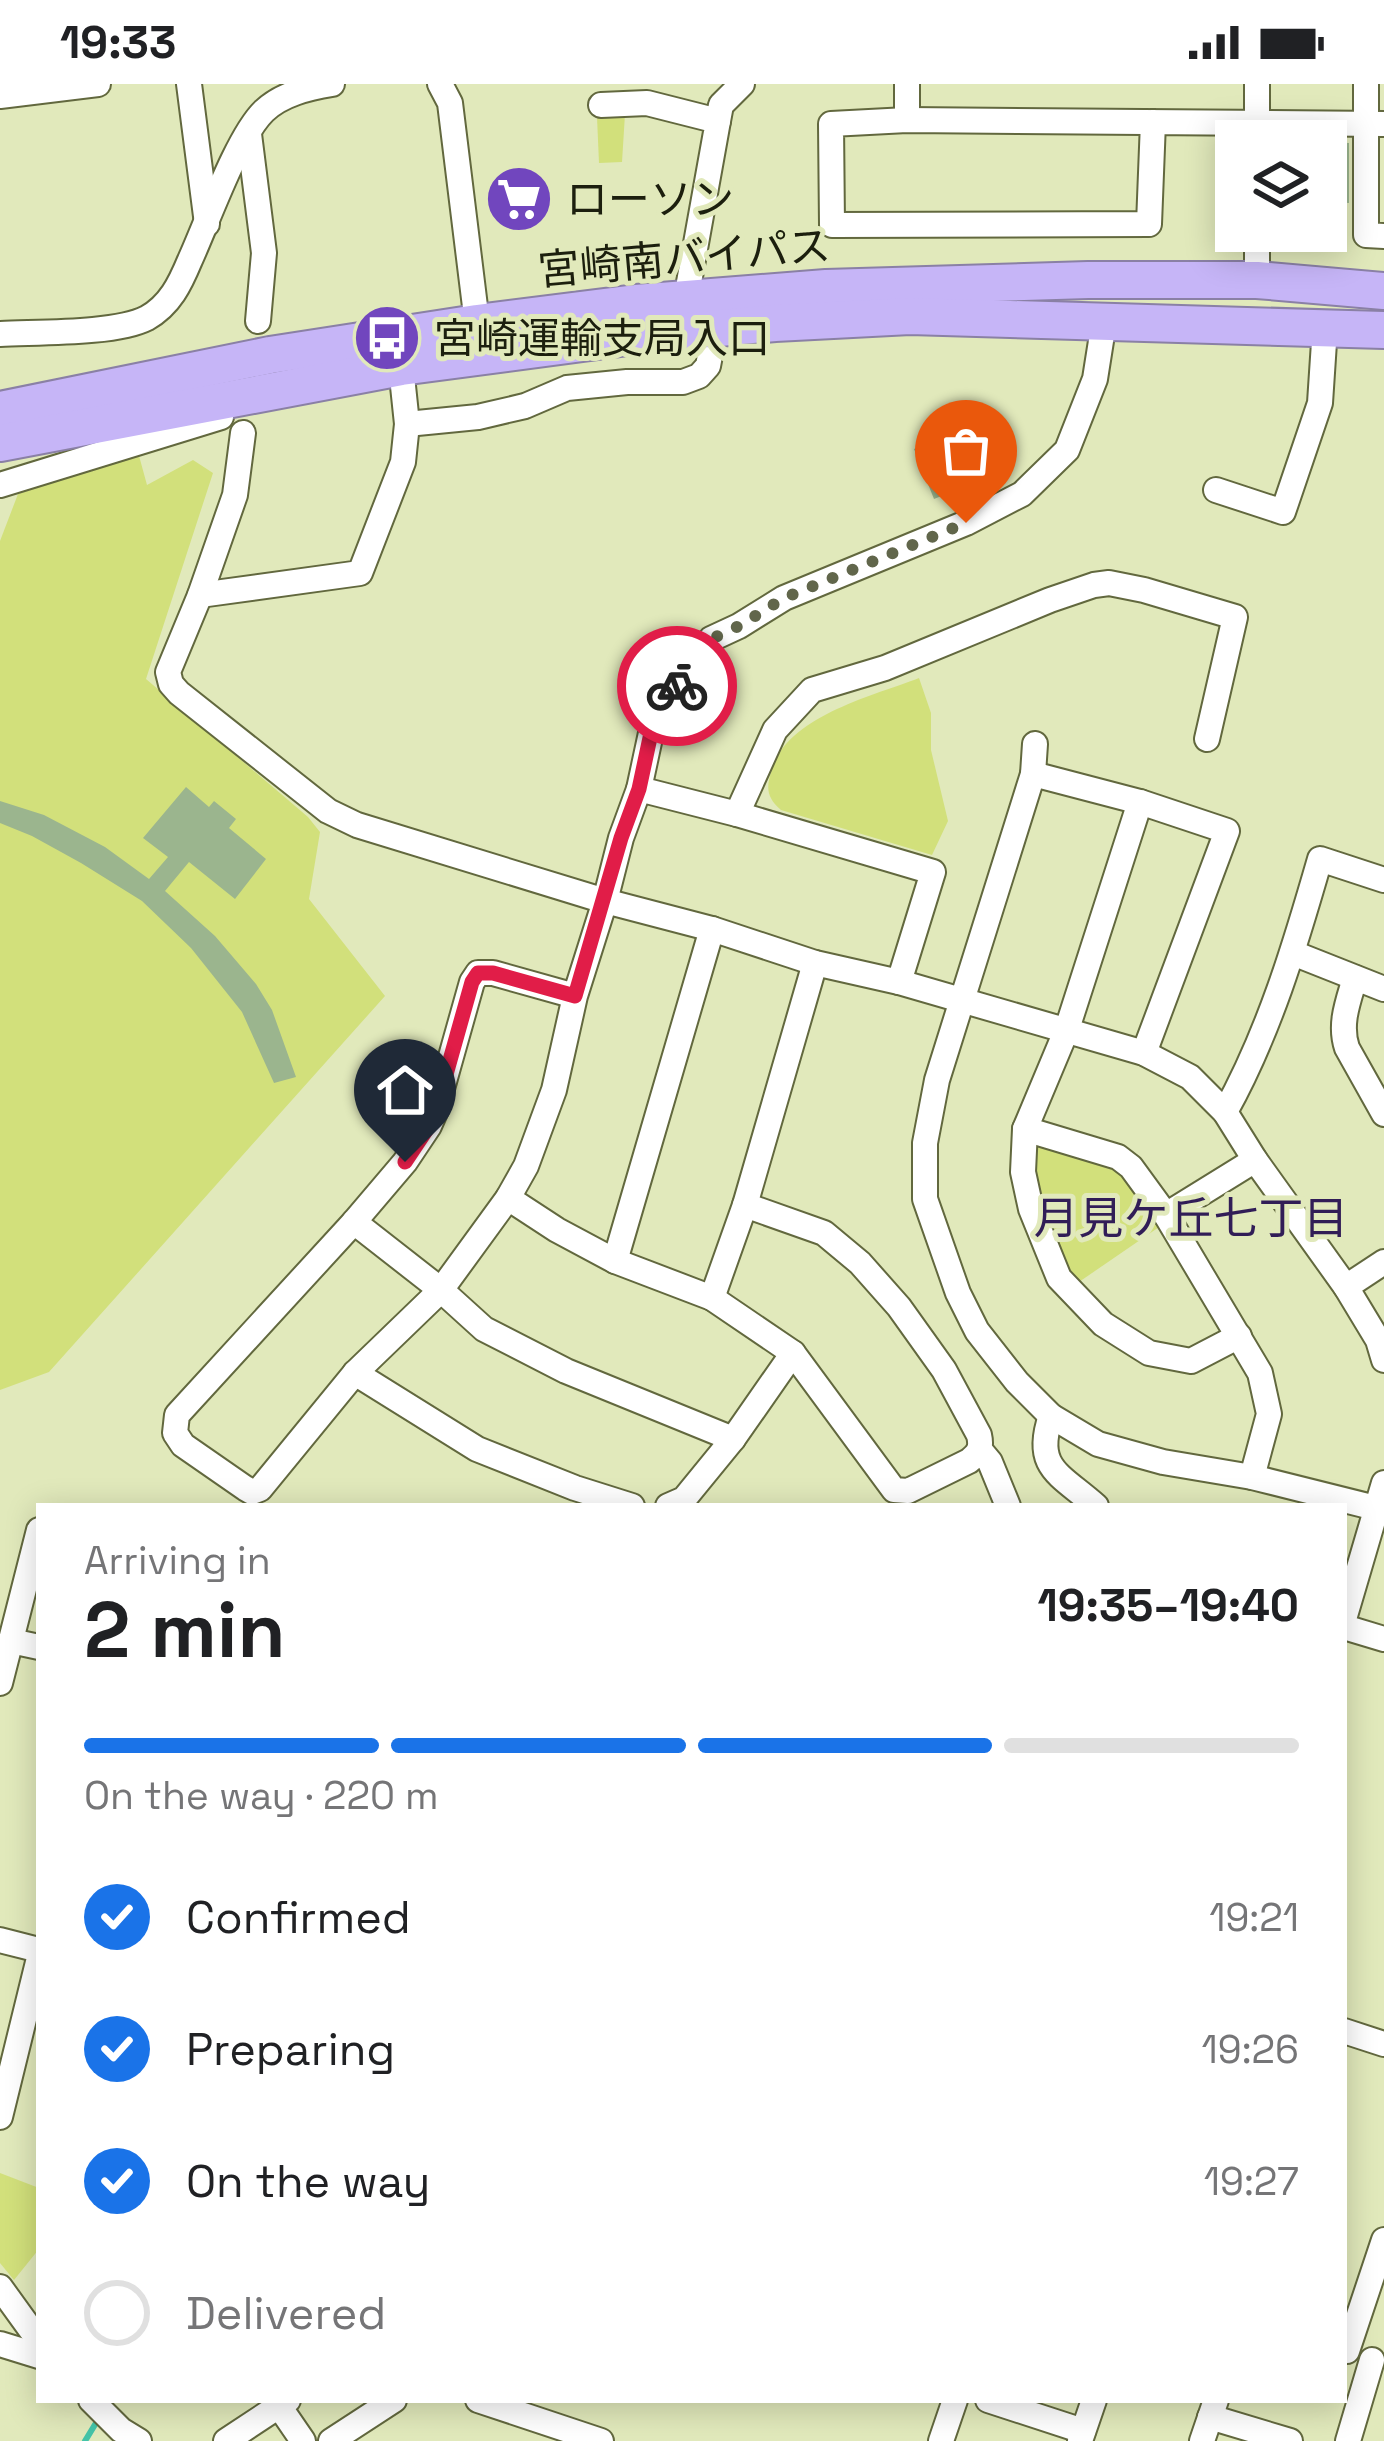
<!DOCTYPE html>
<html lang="en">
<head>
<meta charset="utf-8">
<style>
	:root { --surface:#fff; --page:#f6f6f6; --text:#202124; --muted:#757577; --line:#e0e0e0; --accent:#1a73e8 }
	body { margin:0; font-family:"Space Grotesk","Noto Sans JP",sans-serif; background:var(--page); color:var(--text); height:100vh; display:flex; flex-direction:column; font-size:45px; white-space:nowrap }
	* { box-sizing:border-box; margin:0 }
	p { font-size:39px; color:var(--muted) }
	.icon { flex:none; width:66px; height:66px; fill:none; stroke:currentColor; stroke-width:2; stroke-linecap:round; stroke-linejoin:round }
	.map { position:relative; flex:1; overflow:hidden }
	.panel { position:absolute; left:36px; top:1419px; width:1311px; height:900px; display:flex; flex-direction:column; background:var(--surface); border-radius:0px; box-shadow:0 6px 30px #0003 }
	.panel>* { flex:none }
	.buttons { position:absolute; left:1215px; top:36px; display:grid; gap:24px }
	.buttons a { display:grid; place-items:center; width:132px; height:132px; border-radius:0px; background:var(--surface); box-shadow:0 6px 30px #0003; font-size:60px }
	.pin { position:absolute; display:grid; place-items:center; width:102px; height:102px; color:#fff; margin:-123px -51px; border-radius:50% 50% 50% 0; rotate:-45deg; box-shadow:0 0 12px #0007 }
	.pin .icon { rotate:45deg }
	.courier { position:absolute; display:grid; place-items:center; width:120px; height:120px; margin:-60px; border:9px solid #e11d48; border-radius:50%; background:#fff; color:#222; box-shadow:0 3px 15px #0007 }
	.overview em { font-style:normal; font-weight:800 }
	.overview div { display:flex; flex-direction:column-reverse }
	.overview { display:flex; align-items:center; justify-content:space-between; height:204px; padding:0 48px }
	h1 { font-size:78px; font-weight:800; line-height:90px }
	.bar { display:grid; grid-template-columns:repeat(4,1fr); gap:18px 12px; align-content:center; height:144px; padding:0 48px }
	.bar i { height:15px; border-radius:9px; background:var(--line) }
	.bar .active { background:var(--accent) }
	.bar p { grid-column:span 4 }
	ol { padding:0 48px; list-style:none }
	li { display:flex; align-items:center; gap:36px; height:132px }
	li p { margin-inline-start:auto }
	li .icon { padding:12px; border-radius:50%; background:var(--accent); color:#fff; stroke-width:4 }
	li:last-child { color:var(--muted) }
	li i { width:66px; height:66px; border:6px solid var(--line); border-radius:50% }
	.status { display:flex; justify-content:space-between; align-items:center; height:84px; padding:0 60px; background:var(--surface); direction:ltr }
	.status svg { height:33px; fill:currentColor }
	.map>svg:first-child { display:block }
	.green { fill:#d2e07b }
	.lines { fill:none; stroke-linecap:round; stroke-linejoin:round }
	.stream { stroke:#44c4a8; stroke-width:6 }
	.building { fill:#9bb58e }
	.minor-casing { stroke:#62683e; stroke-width:28 }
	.highway-casing { stroke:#8a80a5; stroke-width:40 }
	.minor { stroke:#fff; stroke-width:24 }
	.highway { stroke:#c6b5f7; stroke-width:36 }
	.done { stroke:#61664b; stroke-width:12; stroke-dasharray:0 21.6 }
	.route { stroke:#e11d48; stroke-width:15 }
	.labels { text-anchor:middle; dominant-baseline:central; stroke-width:10; stroke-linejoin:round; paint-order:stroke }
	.poi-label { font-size:42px; fill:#1c1f0e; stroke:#e1e9bb; text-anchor:start }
	.street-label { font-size:42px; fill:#1c1f0e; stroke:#e1e9bb }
	.neighbourhood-label { font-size:45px; fill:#311d57; stroke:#e1e9bb }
</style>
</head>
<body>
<div class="status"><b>19:33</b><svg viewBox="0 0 49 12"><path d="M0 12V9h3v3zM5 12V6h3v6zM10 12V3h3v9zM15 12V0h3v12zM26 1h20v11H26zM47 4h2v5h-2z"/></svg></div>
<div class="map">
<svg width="1384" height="2357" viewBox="0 0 1384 2357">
	<rect width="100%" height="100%" fill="#e1e9bb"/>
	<!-- green -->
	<g class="green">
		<polygon points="625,30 622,78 599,79 597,33"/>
		<polygon points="138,368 147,401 193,376 213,389 146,595 308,733 320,748 309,815 385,912 49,1288 0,1306 0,457 18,410"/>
		<path d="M919,594l12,35v37l17,71 -16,34 -151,-45c-15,-13 -15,-23 -9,-41 16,-53 101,-73 147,-91z"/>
		<path d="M1042,1057l71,23 49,61 -86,59c-27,-44 -39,-86 -44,-136z"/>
		<polygon points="0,2089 39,2104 39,2165 14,2196 0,2179"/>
	</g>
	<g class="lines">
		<!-- stream -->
		<polyline class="stream" points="85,2357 99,2334"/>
	</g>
	<!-- building -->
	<g class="building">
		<polygon points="1326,58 1349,59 1349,119 1326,118"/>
		<polygon points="534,88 540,137 518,142 507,132 496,94"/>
		<polygon points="943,353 964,403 934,415 914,365"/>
		<polygon points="186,703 209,723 214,717 236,735 229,744 266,775 235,815 189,778 165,807 215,852 256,900 272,926 296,993 274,999 242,928 191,864 142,817 81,779 32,752 0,739 0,717 44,731 105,763 149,795 168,773 143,754"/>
	</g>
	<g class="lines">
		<defs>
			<g id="minor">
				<polyline points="189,0 207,140"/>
				<polyline points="440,0 450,19 477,239"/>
				<polyline points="907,0 907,36"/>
				<polyline points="1366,0 1366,151 1384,152"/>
				<polyline points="0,12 98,0"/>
				<polyline points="601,21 647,19 718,37 686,215"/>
				<polyline points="718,37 721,21 742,0"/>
				<polyline points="1153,38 1149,140 832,141 831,40 907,36 1384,40"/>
				<polyline points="249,50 264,169 258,237"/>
				<polyline points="1257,57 1257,0"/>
				<polyline points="1257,196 1257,147"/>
				<path d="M0,250c37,-2 116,0 147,-16 23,-13 33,-34 43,-58 17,-37 47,-123 74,-149 18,-17 44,-23 68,-27"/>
				<polyline points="407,340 478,333 525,322 567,304 627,298 683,298 699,292 708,282 715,245"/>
				<polyline points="243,349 235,411 200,511 168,588 171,600 179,609 328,727 357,741 605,817 712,845 815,879 899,898 1144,969 1190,993 1225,1028 1255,1076 1346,1203 1378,1256 1384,1276"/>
				<polyline points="0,401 221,333"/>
				<polyline points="1216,406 1283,428 1320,319 1325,243"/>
				<polyline points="200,511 360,489 403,378 407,340 401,283"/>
				<polyline points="1035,660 1033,690 937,996 925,1059 925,1115 958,1209 977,1247 1017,1298 1051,1332 1098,1360 1163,1378 1252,1393 1384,1426"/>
				<polyline points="1033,690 1140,718 1227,747 1144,969"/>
				<polyline points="639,705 737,730 933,788 899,898"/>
				<polyline points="1140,718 1067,945 1025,1045 1023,1088 1031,1125 1059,1194 1103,1240 1149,1269 1191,1277 1239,1252"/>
				<polyline points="737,730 775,646 812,606 885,584 1050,516 1094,501 1109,499 1144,506 1235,533 1207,655"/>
				<polyline points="1293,869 1384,905"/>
				<path d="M1355,894c-7,24 -16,46 -8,70l37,66"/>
				<polyline points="575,912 493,889 478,889 472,898 436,1026 429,1042 405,1078 354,1138 177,1331 175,1349 183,1361 245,1404 252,1408 260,1405 355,1289 441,1206 508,1114 526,1082 554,1006 575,912 605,817 621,754 639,705 651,649 682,594 711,555 739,542 784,514 966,439 1022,410 1067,366 1095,295 1104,238"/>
				<path d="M1225,1028c44,-79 70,-166 95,-253l64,21"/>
				<polyline points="1025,1045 1118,1073 1131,1083 1166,1131"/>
				<path d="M508,1114l49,32 58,31 97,37 81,55 101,137 14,1 61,-30c10,-8 13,-13 10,-26l-35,-65 -45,-63 -39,-44 -36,-30 -79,-28"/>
				<polyline points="354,1138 441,1206 484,1245 566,1287 733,1355"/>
				<polyline points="615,1177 712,845"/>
				<polyline points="1346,1203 1384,1178"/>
				<polyline points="712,1214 745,1121 815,879"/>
				<polyline points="355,1289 477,1365 575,1404 632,1422"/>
				<path d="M1051,1332c-18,52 9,58 45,90"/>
				<polyline points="980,1366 990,1378 1008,1422"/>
				<polyline points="1252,1393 1269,1330 1260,1289 1166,1131 1255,1076"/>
				<polyline points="668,1422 684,1415 733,1355 793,1269"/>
				<polyline points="1344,1535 1384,1399"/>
				<polyline points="1344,1543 1384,1555"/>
				<polyline points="11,1557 39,1563"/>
				<polyline points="0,1599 39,1446"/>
				<polyline points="0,1856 39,1866"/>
				<polyline points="1344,1947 1384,1960"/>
				<polyline points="0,2033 39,1874"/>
				<polyline points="0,2203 39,2257"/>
				<polyline points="0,2260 39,2272"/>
				<polyline points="1347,2267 1384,2156"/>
				<polyline points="91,2316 121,2346 139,2357"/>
				<polyline points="478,2316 601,2357"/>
				<polyline points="988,2316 1083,2347"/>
				<polyline points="279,2322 303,2357"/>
				<polyline points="1210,2333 1290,2357"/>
				<polyline points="226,2357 288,2316"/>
				<polyline points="331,2357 394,2316"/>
				<polyline points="941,2357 955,2316"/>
				<polyline points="1080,2357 1094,2316"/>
				<polyline points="1202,2357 1216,2316"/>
				<polyline points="1348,2357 1372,2276"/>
			</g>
			<g id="highway">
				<polyline points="0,326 270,271 477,239 636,219 826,204 1088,196 1257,196 1384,207"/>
				<polyline points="0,359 401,283 643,251 775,239 910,232 1384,246"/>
			</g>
		</defs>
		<!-- minor casing -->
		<use href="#minor" class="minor-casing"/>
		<!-- highway casing -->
		<use href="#highway" class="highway-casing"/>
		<!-- minor -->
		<use href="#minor" class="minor"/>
		<!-- highway -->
		<use href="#highway" class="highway"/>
	</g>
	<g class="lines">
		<!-- done -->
		<polyline class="done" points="677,602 711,555 739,542 784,514 966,439"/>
		<!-- route -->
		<polyline class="route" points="405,1078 429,1042 436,1026 472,898 478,889 493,889 575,912 621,754 639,705 651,649 677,602"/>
	</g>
	<!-- icons -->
	<defs>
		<symbol id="supermarket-disc" viewBox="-11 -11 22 22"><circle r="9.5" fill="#7146be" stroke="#e1e9bb"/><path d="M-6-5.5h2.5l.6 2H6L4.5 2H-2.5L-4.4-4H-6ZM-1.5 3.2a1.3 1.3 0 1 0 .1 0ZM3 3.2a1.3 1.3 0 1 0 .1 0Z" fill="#fff"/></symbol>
		<symbol id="bus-disc" viewBox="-11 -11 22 22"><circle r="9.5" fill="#7146be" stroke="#e1e9bb"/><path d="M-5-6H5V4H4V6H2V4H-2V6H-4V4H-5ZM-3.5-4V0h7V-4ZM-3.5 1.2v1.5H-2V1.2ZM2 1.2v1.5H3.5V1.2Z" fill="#fff"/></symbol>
	</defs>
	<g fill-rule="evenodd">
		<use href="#supermarket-disc" x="481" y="77" width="76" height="76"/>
		<use href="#bus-disc" x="349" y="216" width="76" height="76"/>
	</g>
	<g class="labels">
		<!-- poi labels -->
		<g class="poi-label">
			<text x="566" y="115">ローソン</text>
			<text x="434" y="254">宮崎運輸支局入口</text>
		</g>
		<!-- street labels -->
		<g class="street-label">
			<text transform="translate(684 174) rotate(-5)">宮崎南バイパス</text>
		</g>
		<!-- neighbourhood labels -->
		<g class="neighbourhood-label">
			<text x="1191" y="1134">月見ケ丘七丁目</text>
		</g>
	</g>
</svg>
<div class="buttons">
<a><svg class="icon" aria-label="layers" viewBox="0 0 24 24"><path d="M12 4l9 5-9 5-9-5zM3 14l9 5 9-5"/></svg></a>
</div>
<div class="pin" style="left:966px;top:439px;background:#ea580c"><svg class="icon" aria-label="bag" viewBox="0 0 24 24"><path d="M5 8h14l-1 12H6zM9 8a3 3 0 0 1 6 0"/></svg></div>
<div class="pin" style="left:405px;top:1078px;background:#1f2937"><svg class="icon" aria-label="home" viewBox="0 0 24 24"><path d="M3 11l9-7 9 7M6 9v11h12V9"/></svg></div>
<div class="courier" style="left:677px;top:602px"><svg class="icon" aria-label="bike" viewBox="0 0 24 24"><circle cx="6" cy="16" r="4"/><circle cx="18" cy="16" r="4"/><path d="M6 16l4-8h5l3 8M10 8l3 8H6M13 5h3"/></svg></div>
<section class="panel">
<div class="overview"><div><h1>2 min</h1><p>Arriving in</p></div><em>19:35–19:40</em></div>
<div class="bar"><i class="active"></i><i class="active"></i><i class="active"></i><i></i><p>On the way · 220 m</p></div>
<ol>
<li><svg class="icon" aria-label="check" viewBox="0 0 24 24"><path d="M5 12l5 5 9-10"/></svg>Confirmed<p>19:21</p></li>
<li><svg class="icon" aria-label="check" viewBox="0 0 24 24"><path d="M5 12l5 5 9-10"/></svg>Preparing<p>19:26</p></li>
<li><svg class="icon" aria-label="check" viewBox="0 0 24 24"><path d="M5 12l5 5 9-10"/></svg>On the way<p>19:27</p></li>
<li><i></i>Delivered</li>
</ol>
</section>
</div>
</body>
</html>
